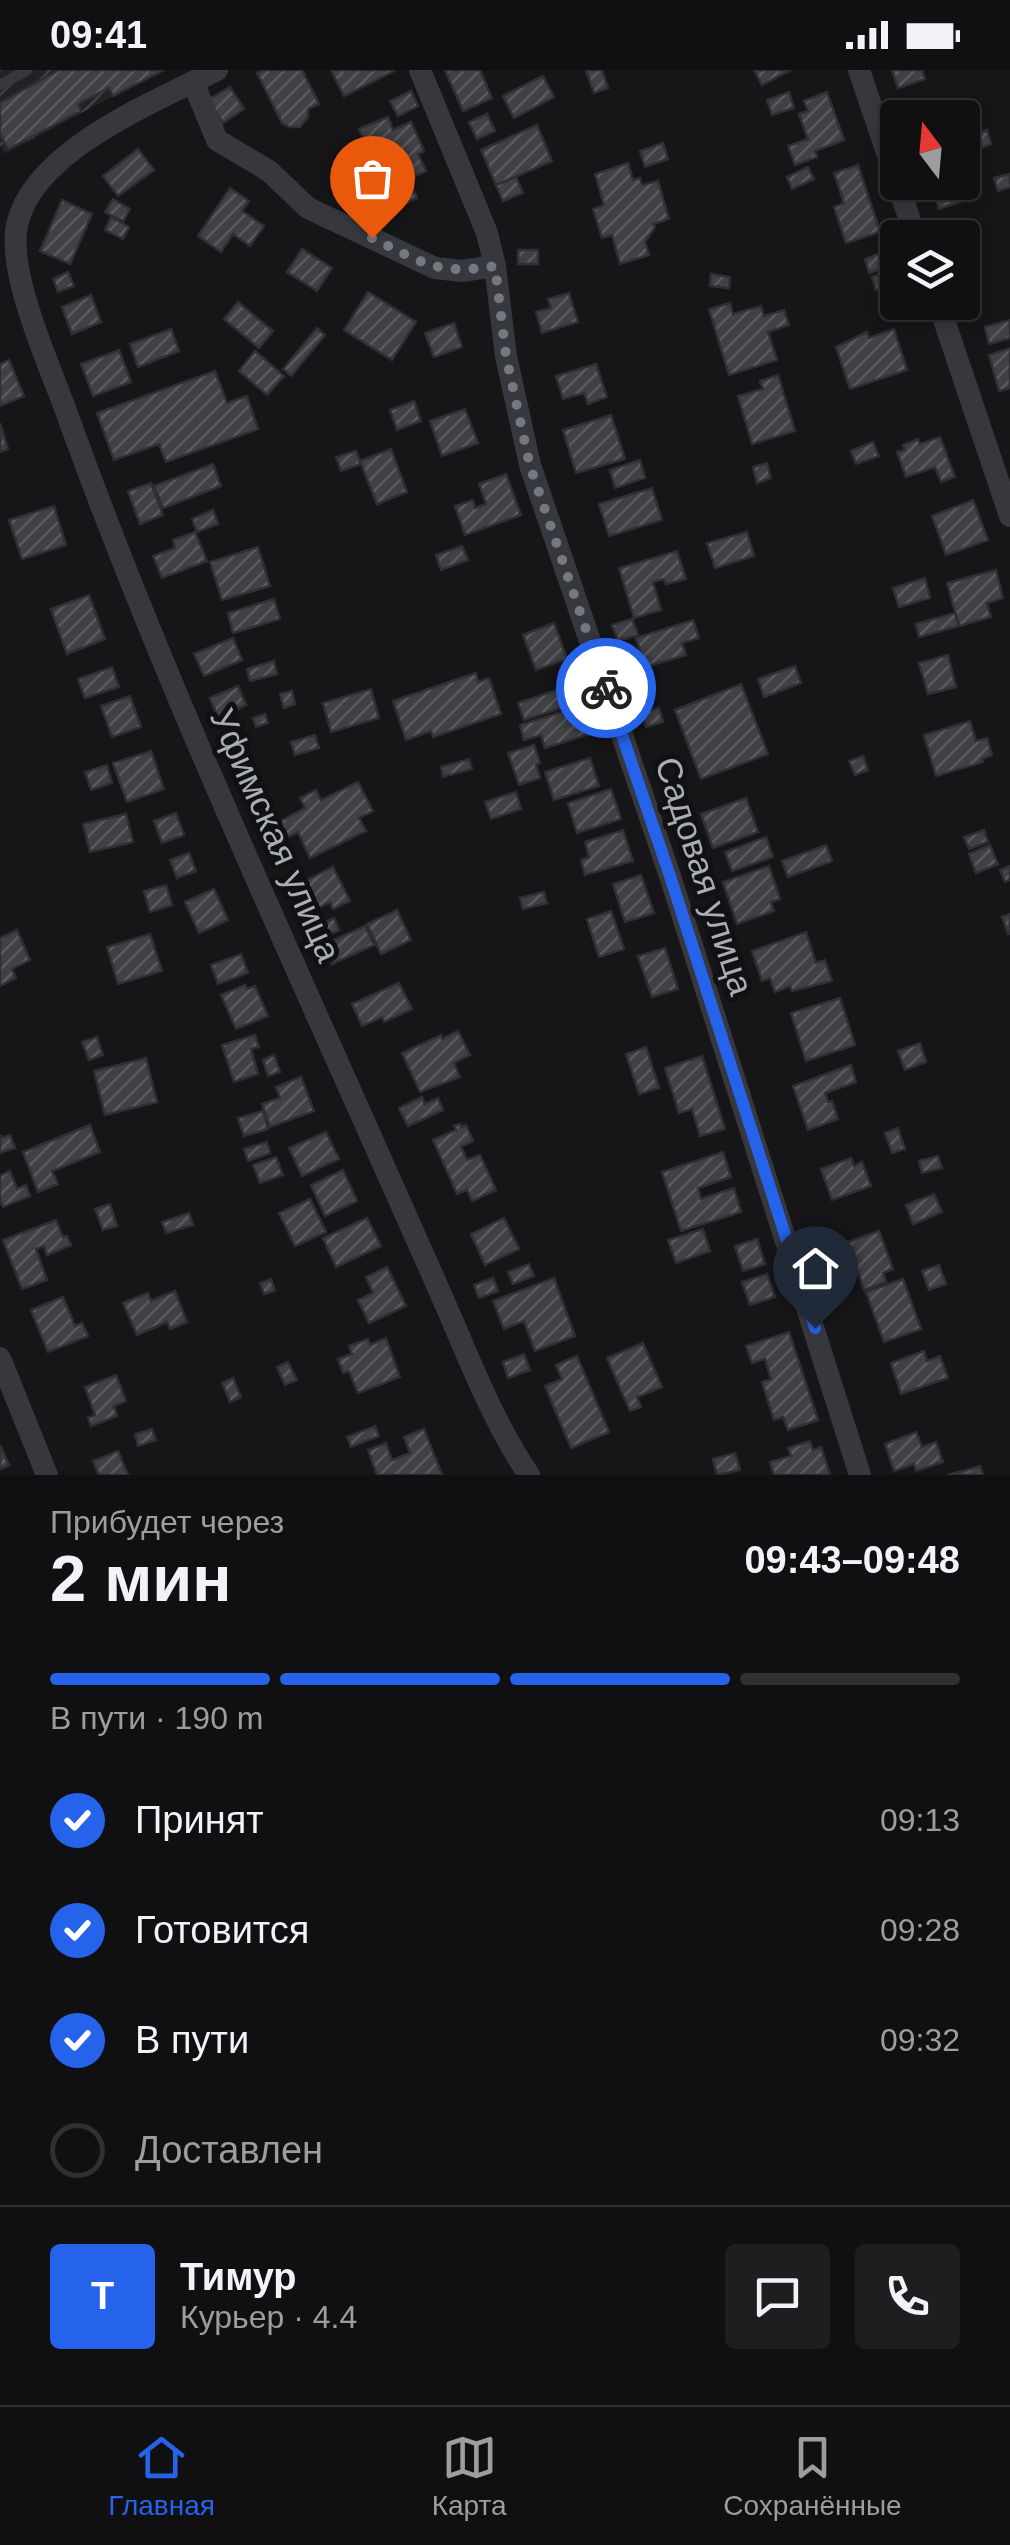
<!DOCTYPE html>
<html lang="ru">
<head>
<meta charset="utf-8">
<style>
	:root { --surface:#101012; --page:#1e1e20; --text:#f1f3f6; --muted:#9c9d9f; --line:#303032; --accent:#2563eb }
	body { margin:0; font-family:Arial,sans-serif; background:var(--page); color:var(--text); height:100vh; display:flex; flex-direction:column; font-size:38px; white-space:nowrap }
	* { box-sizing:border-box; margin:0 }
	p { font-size:32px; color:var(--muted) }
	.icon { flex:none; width:55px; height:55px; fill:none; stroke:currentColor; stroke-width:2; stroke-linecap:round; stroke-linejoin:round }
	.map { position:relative; height:1405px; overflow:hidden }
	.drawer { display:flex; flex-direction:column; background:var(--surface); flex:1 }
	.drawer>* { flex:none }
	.needle { width:65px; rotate:344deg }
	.tools { position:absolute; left:880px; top:30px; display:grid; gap:20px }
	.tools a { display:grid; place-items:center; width:100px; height:100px; border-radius:10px; background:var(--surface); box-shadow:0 5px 15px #0003,0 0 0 2px var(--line); font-size:50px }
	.pin { position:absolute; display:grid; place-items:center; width:85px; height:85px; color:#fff; margin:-102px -42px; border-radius:50% 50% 50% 0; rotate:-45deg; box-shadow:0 0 10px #0007 }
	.pin .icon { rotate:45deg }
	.courier { position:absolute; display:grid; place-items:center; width:100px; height:100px; margin:-50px; border:8px solid #2563eb; border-radius:50%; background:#fff; color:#222; box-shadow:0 2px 12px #0007 }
	.summary em { font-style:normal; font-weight:700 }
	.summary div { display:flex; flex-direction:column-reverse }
	.summary { display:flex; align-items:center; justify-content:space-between; height:170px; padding:0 50px }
	h1 { font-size:65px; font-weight:700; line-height:75px }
	.bar { display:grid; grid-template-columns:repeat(4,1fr); gap:15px 10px; align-content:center; height:120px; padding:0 50px }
	.bar i { height:12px; border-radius:8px; background:var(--line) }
	.bar .selected { background:var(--accent) }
	.bar p { grid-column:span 4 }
	.line { display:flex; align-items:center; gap:25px; padding:0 50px; border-top:2px solid var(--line) }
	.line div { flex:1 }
	.round { display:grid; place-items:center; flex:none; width:105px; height:105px; border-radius:10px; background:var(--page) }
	ol { padding:0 50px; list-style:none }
	li { display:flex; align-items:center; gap:30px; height:110px }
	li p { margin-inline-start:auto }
	li .icon { padding:10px; border-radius:50%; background:var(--accent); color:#fff; stroke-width:4 }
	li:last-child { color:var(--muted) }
	li i { width:55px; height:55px; border:5px solid var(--line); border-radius:50% }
	.status { display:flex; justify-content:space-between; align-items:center; height:70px; padding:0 50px; background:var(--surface); direction:ltr }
	.status svg { height:28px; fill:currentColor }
	.tabs { display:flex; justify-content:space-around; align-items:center; height:140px; border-top:2px solid var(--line); background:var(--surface); font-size:28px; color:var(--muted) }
	.tabs a { display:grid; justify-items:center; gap:5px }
	.tabs .selected { color:var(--accent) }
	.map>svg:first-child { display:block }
	.industrial { fill:url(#industrial-furrows) }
	.building { fill:url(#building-hatch); stroke:#303034; stroke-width:2.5 }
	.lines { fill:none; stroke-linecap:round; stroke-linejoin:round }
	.lane { stroke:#37383d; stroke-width:11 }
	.street { stroke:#37383d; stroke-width:22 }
	.done { stroke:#757880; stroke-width:10; stroke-dasharray:0 18 }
	.route { stroke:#2563eb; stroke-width:12 }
	.labels { text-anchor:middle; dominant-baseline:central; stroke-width:10; stroke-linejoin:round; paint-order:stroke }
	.street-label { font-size:35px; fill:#a8adb8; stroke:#111113 }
</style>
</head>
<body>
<div class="status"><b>09:41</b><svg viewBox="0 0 49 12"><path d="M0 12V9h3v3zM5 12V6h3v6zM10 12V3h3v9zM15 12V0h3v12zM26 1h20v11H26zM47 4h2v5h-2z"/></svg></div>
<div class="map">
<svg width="1010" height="1405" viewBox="0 0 1010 1405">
	<defs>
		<pattern id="industrial-furrows" width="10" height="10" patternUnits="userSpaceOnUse" patternTransform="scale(2.5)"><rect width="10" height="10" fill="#222225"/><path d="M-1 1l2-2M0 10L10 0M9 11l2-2" fill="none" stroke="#3f3f43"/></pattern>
		<pattern id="building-hatch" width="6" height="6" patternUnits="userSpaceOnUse" patternTransform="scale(2.5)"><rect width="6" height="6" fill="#404145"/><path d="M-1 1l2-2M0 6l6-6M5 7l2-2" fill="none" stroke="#595a5e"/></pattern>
	</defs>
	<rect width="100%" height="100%" fill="#161618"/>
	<!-- industrial -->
	<polygon class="industrial" points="0,0 162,0 4,84 0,75"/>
	<!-- building -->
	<g class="building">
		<polygon points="59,0 164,0 113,26 109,18 78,34 81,41 8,79 0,64 0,33"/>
		<polygon points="264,0 302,0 319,34 308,39 308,47 300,57 289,57 282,53 257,3"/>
		<polygon points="331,0 394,0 394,1 344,26"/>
		<polygon points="445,0 480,0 492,28 463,41"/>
		<polygon points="586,0 602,0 608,18 594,23"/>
		<polygon points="754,0 791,0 762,15"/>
		<polygon points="892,0 922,0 925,9 898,18"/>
		<polygon points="543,6 554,27 514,48 503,26"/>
		<polygon points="230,17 244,39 223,53 208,30"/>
		<polygon points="411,21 418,36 398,46 390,31"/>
		<polygon points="789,22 794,38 772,45 767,30"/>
		<polygon points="827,22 844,70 815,81 817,87 795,95 788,76 808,69 799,44 808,41 804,31"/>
		<polygon points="934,38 936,48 914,48 913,44"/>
		<polygon points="968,39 974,57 962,61 962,48 952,48 951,44"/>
		<polygon points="487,44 495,61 477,69 469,52"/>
		<polygon points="388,47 393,60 411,52 424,81 418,84 426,101 409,109 417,128 383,143 354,77 365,72 359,59"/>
		<polygon points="537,55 552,91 496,115 481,80"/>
		<polygon points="987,60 991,74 972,81 967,67"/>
		<polygon points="663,73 668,89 645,97 640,81"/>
		<polygon points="138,79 154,100 118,126 103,106"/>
		<polygon points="628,93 633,110 640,108 642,115 658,111 669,149 653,154 655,157 645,172 649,185 620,194 612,165 602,168 593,139 604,135 595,104"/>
		<polygon points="858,95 880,162 846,173 834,137 844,133 834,103"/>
		<polygon points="808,97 814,109 792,119 787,107"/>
		<polygon points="1010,104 1010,117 998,121 994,108"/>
		<polygon points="516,107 523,123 503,131 496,115"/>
		<polygon points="957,112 963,131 939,139 931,113"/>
		<polygon points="230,118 249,131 242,141 264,156 250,176 233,164 221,182 198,166"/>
		<polygon points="113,129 130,139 123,151 105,142"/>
		<polygon points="62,130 92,144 70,194 40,181"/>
		<polygon points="111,147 129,157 123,169 105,160"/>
		<polygon points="971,161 975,173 962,177 962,168 953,168"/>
		<polygon points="302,179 332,198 317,221 287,202"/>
		<rect x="518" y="180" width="20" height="14"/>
		<polygon points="886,181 891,196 869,203 865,189"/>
		<polygon points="891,200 895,214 876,220 872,207"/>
		<polygon points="68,202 74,216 58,222 53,209"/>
		<polygon points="711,204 730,207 729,218 710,216"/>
		<polygon points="368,222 416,252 392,290 344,260"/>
		<polygon points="569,223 578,252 542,263 536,242 551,238 548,229"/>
		<polygon points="91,225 101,252 72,264 62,237"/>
		<polygon points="238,232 273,261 259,278 224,249"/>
		<polygon points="730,233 733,244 761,236 764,246 784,240 789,255 768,262 777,290 729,305 709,239"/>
		<polygon points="1010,250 1010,268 989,274 985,257"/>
		<polygon points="454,253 462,277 434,287 425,263"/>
		<polygon points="317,258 325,265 291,306 283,299"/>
		<polygon points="171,259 179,281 138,297 130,274"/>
		<polygon points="894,259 907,300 850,319 836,277 867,262 869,268"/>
		<polygon points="1010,278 1010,318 999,321 989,285"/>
		<polygon points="119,280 131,312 93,326 81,294"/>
		<polygon points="255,281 284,306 267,325 239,301"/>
		<polygon points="9,290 24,326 0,336 0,294"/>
		<polygon points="596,294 607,327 588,334 584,323 563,329 556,306"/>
		<polygon points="215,301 227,333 247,326 258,359 166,392 159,374 114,390 97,343"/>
		<polygon points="778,305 795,361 752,374 738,326 763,319 760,311"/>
		<polygon points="414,331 421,351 397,360 390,340"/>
		<polygon points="465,339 478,373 442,386 430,351"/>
		<polygon points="611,345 625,389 576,403 563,360"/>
		<polygon points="0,353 8,379 0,382"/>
		<polygon points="940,367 955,407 941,412 935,397 906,407 897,382 905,380 903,375 918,369 920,374"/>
		<polygon points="873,372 879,386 856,394 851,381"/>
		<polygon points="391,379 407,422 377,434 360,391"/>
		<polygon points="356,381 361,394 341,401 336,387"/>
		<polygon points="640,390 645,408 615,418 610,400"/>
		<polygon points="767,393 771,408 757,413 753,397"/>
		<polygon points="213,394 221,416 163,438 154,416"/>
		<polygon points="506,404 521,445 465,465 455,436 473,430 475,438 486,434 479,414"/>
		<polygon points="151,413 163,445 140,454 128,421"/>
		<polygon points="652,418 662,450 609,466 599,434"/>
		<polygon points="973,430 988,470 946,485 932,446"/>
		<polygon points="54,436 66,475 22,489 9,450"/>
		<polygon points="213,440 218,454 197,462 192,449"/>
		<polygon points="195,462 207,491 162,508 153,486 175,478 173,470"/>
		<polygon points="747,462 754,486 715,498 707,473"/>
		<polygon points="462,476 468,490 441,500 436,485"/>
		<polygon points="258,477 270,516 222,530 210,492"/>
		<polygon points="677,481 686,509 666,514 664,509 653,512 661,540 634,548 619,498"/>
		<polygon points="996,500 1003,528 987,533 991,547 959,556 947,513"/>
		<polygon points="925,508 930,528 899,537 893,518"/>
		<polygon points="89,525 105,569 67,584 51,539"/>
		<polygon points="274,529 280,549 233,563 228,543"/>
		<polygon points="955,543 959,556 919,567 916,554"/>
		<polygon points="632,549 638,565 618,571 612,555"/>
		<polygon points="693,550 699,568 682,573 686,585 645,597 636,568"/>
		<polygon points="554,553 567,589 536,600 523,565"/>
		<polygon points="233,568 242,590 204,606 194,584"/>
		<polygon points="948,585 956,617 928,624 919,593"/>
		<polygon points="274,591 277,604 250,611 247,599"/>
		<polygon points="795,596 801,613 764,627 758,609"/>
		<polygon points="112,597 119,617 85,628 78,609"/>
		<polygon points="476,603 478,612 489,608 501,644 433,667 431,661 406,670 393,631"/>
		<polygon points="741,614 768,684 701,709 675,640"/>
		<polygon points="571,615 577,633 524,650 518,633"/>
		<polygon points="238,616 246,635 218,648 210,628"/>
		<polygon points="371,619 379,648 331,662 323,633"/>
		<polygon points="292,621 295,634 284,638 280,624"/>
		<polygon points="130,626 141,657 112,667 101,636"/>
		<polygon points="581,636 590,664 545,678 541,665 524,670 520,655"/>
		<polygon points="659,638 663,652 646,657 642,643"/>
		<polygon points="265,644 268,653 256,657 253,648"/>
		<polygon points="970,651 976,671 987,668 992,685 982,689 983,692 936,706 924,665"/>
		<polygon points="315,665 319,678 295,685 291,672"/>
		<polygon points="534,675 540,693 536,694 540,708 519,715 508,683"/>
		<polygon points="151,681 164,719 127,732 113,693"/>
		<polygon points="863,686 868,700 855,705 849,691"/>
		<polygon points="590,688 599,716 554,730 545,702"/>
		<polygon points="469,689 472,699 443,707 441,697"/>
		<polygon points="107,695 112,713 91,720 85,702"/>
		<polygon points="257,704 273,738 257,745 241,711"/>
		<polygon points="358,712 373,741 359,748 366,761 310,788 298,762 286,768 279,752 305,738 300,728 316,720 321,730"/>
		<polygon points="611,719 621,749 577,763 568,733"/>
		<polygon points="516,722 521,739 491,749 485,732"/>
		<polygon points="746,728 758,762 713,778 701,744"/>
		<polygon points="176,743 184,765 162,773 154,751"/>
		<polygon points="126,744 133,772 90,782 83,754"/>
		<polygon points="623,760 633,791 585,805 581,790 589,787 585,772"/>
		<polygon points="984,760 988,772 969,779 964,767"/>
		<polygon points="766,767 773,787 732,801 725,782"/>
		<polygon points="826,775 832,791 788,807 782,791"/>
		<polygon points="990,775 998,794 976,803 969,784"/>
		<polygon points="189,783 196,801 177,808 170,790"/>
		<polygon points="769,796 780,829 771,832 774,841 737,854 723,812"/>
		<polygon points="1010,796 1010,810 1005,812 1000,800"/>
		<polygon points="333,797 350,831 333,839 330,832 310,842 297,815"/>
		<polygon points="641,805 654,843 625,852 613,814"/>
		<polygon points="166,815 172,835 150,842 144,821"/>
		<polygon points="214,819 228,850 199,863 185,832"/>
		<polygon points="544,822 547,833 523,839 520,828"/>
		<polygon points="397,840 411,870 381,884 367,854"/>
		<polygon points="611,841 624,879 599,887 587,849"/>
		<polygon points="1010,844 1010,864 1008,864 1002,847"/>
		<polygon points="334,848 339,860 321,869 315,857"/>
		<polygon points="365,856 374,875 332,894 323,875"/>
		<polygon points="17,860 30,890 12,899 16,908 0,916 0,868"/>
		<polygon points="806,862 816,893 825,890 832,911 792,921 790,916 775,922 770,908 762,911 752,881"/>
		<polygon points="150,864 162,901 118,914 107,877"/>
		<polygon points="665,878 678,919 652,927 638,886"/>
		<polygon points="241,884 248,903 218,914 211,895"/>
		<polygon points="399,913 412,939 384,952 382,947 362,956 352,934"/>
		<polygon points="245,915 247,919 255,916 268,946 236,959 221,925"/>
		<polygon points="840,928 855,975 806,991 791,943"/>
		<polygon points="458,961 470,985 454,993 460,1007 420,1022 402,983 441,965 442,969"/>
		<polygon points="255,965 259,977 251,979 258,1004 234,1012 222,975"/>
		<polygon points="97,967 103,985 89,990 82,972"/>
		<polygon points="920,973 926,992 905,1000 898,981"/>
		<polygon points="646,977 659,1018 639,1024 626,984"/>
		<polygon points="274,985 280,1002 268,1006 263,990"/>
		<polygon points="702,986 725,1059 700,1066 692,1039 679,1043 665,998"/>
		<polygon points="146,988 157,1032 105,1045 94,1001"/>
		<polygon points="851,995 856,1012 825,1023 828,1032 832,1031 838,1049 808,1060 793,1016"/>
		<polygon points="301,1007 314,1041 270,1057 262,1034 280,1028 276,1017"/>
		<polygon points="422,1027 425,1034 438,1028 443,1040 408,1056 399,1038"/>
		<polygon points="263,1041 268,1059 244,1066 238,1048"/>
		<polygon points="460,1054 461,1057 466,1055 473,1071 461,1076 467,1090 480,1085 496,1120 472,1131 467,1120 457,1124 433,1070 456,1060 454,1056"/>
		<polygon points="90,1055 100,1082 52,1101 58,1114 38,1122 23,1082"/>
		<polygon points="898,1058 905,1079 892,1083 885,1063"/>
		<polygon points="326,1062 339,1089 302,1106 289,1078"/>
		<polygon points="0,1065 1,1068 10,1065 15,1078 0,1083"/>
		<polygon points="267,1072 270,1083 248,1091 244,1079"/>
		<polygon points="723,1082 731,1107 698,1118 701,1129 734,1118 741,1142 681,1161 662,1102"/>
		<polygon points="938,1086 942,1098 922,1103 919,1091"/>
		<polygon points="276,1087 283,1105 260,1113 253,1095"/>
		<polygon points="851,1088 854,1096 862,1092 871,1116 832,1130 821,1099"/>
		<polygon points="343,1100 357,1131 325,1146 311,1115"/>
		<polygon points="10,1101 17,1119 26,1115 30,1126 3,1137 0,1130 0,1106"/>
		<polygon points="934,1124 942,1142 913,1154 906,1135"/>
		<polygon points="310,1129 326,1162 295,1176 279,1143"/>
		<polygon points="110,1134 117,1156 103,1160 95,1139"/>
		<polygon points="189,1143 193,1155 166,1163 162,1152"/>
		<polygon points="367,1148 381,1176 336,1197 323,1168"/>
		<polygon points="504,1148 519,1179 485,1195 471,1164"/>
		<polygon points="56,1150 63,1167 67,1166 71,1175 47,1185 44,1176 36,1179 47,1210 22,1219 3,1170"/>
		<polygon points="703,1159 710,1181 676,1193 668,1170"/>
		<polygon points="879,1161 893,1199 883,1203 886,1212 864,1220 848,1172"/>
		<polygon points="757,1169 765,1194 743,1201 735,1176"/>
		<polygon points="529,1194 534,1206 513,1214 508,1202"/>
		<polygon points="939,1195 946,1214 929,1220 922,1201"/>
		<polygon points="387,1197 406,1236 369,1253 358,1230 373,1223 366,1207"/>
		<polygon points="767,1204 775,1227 750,1235 742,1212"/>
		<polygon points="493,1208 498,1221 479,1228 474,1215"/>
		<polygon points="554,1208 575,1266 535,1281 524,1251 504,1259 493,1231"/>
		<polygon points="271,1209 275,1221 264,1224 260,1213"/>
		<polygon points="903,1209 921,1259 884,1272 866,1222"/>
		<polygon points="175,1221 187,1252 170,1259 167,1252 137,1265 123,1233 148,1223 151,1231"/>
		<polygon points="63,1227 75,1256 82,1253 88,1266 48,1282 31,1240"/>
		<polygon points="789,1262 818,1350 788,1360 783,1347 774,1350 762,1312 771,1309 765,1289 752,1293 746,1276"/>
		<polygon points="386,1268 400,1307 358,1323 349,1301 343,1303 338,1289 352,1284 349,1276 368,1269 370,1275"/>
		<polygon points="643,1273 662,1317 637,1327 641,1337 630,1341 607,1288"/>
		<polygon points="924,1281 927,1291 940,1286 948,1308 901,1324 891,1293"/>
		<polygon points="524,1284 530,1300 508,1308 503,1292"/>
		<polygon points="577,1286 609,1362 571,1378 545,1316 562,1309 556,1295"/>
		<polygon points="288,1292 297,1310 285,1315 277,1297"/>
		<polygon points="116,1305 126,1331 114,1336 117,1346 91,1356 88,1348 95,1345 85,1317"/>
		<polygon points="233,1308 241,1327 230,1332 222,1313"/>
		<polygon points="375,1356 379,1366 351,1377 347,1367"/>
		<polygon points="152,1359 156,1370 138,1376 135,1364"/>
		<polygon points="424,1359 442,1405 377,1405 368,1380 386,1373 392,1390 410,1383 404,1367"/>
		<polygon points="916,1362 922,1377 936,1372 943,1392 916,1401 914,1394 894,1401 885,1374"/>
		<polygon points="810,1371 813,1380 821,1377 830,1405 774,1405 770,1392 791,1386 788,1378"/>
		<polygon points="0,1375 9,1395 0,1399"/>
		<polygon points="118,1381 128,1405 99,1405 93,1391"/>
		<polygon points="735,1383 740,1400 717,1405 713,1389"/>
		<polygon points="980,1396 983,1405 948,1405"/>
	</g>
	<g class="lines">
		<!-- lane -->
		<polyline class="lane" points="0,15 27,0"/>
		<!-- street -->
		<g class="street">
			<path d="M217,0c-62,32 -184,80 -200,155 -10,48 32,139 49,186 88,245 196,481 302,719 27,61 55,123 82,185 23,54 46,111 79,160"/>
			<polyline points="420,0 487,163 495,196 506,286 530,395 670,806 860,1405"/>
			<polyline points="859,0 916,168"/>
			<polyline points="193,12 217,70 269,101 308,138 435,198 462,201 495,196"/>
			<polyline points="938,232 1010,446"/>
			<polyline points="0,1288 47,1405"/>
		</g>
	</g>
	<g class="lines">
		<!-- done -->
		<path class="done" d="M372,168c49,24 66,38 123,28l11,90 24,110 76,222"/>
		<!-- route -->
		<polyline class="route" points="606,618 670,806 815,1258"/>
	</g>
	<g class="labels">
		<!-- street labels -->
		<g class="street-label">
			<text transform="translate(276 765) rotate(66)">Уфимская улица</text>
			<text transform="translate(705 806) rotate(72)">Садовая улица</text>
		</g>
	</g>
</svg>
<div class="tools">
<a><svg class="needle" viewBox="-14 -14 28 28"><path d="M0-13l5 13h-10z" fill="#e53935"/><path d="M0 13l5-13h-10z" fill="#9c9d9f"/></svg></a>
<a><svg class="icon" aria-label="layers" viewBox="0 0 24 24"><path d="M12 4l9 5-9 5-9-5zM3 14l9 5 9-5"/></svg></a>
</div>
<div class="pin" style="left:372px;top:168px;background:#ea580c"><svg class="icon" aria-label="bag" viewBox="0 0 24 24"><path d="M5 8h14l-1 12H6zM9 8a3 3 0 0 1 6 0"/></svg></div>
<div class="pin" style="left:815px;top:1258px;background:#1f2937"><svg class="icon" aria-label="home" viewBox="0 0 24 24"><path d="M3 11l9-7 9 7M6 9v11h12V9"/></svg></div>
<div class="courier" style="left:606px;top:618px"><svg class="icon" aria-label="bike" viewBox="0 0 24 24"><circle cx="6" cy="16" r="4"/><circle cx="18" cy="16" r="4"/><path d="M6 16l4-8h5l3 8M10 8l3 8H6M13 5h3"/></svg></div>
</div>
<section class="drawer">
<div class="summary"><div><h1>2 мин</h1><p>Прибудет через</p></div><em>09:43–09:48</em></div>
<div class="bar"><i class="selected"></i><i class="selected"></i><i class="selected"></i><i></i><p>В пути · 190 m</p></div>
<ol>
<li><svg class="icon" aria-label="check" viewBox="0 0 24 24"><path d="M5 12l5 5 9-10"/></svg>Принят<p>09:13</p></li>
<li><svg class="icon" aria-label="check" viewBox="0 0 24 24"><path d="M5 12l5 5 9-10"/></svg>Готовится<p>09:28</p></li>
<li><svg class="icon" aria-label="check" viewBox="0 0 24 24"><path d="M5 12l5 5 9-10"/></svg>В пути<p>09:32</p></li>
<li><i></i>Доставлен</li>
</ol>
<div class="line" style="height:180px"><b class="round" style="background:var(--accent);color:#fff">Т</b><div><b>Тимур</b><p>Курьер · 4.4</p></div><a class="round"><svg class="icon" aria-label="chat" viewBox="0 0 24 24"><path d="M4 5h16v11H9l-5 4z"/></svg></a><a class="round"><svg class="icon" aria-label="phone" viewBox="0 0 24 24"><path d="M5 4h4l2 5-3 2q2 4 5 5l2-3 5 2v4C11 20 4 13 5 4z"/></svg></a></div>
</section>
<nav class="tabs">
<a class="selected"><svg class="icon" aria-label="home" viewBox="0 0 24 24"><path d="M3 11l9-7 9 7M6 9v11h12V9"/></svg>Главная</a>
<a><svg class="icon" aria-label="map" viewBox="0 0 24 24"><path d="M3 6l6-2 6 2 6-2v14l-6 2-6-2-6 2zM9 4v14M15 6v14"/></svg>Карта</a>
<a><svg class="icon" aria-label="saved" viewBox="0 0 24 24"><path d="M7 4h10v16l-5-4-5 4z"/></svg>Сохранённые</a>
</nav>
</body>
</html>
